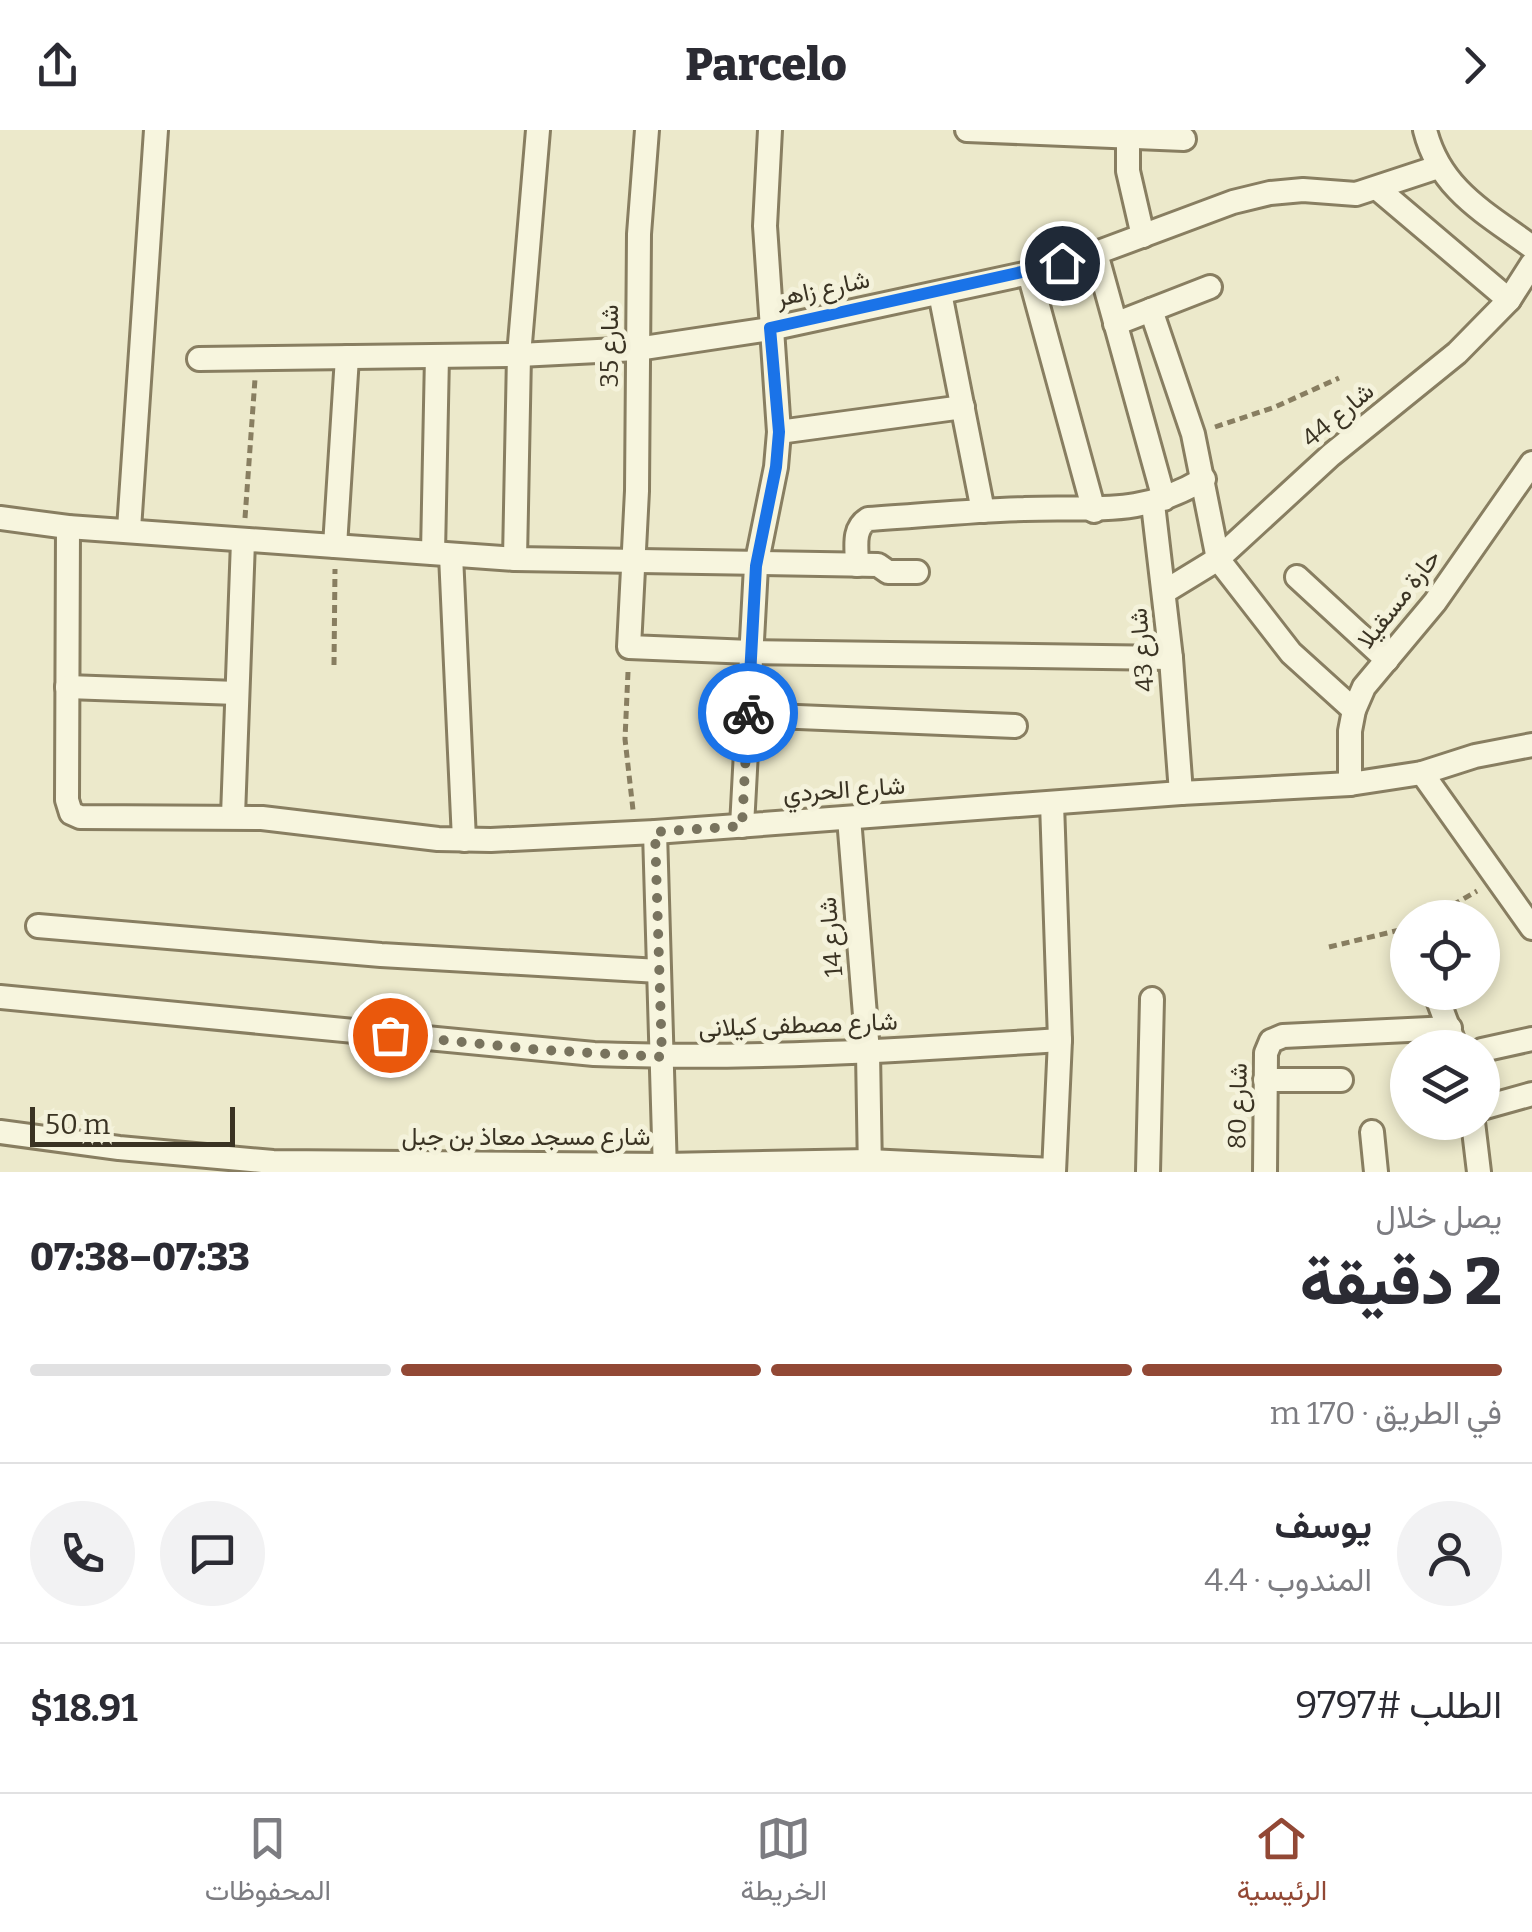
<!DOCTYPE html>
<html lang="ar">
<head>
<meta charset="utf-8">
<style>
	:root { --surface:#fff; --page:#f2f2f3; --text:#2b2b33; --muted:#7c7c81; --line:#e1e1e2; --accent:#924835 }
	body { margin:0; font-family:Bitter,Vazirmatn,serif; background:var(--page); color:var(--text); direction:rtl; height:100vh; display:flex; flex-direction:column; font-size:38px; white-space:nowrap }
	* { box-sizing:border-box; margin:0 }
	p { font-size:32px; color:var(--muted) }
	.icon { flex:none; width:55px; height:55px; fill:none; stroke:currentColor; stroke-width:2; stroke-linecap:round; stroke-linejoin:round }
	.map { position:relative; height:1042px; overflow:hidden; direction:ltr }
	.panel { display:flex; flex-direction:column; background:var(--surface); flex:1 }
	.panel>* { flex:none }
	.fabs { position:absolute; left:1390px; top:770px; display:grid; gap:20px }
	.fabs a { display:grid; place-items:center; width:110px; height:110px; border-radius:50%; background:var(--surface); box-shadow:0 5px 15px #0003; font-size:50px }
	.scale { position:absolute; left:30px; bottom:25px; width:205px; box-sizing:border-box; padding-left:10px; border:5px solid #3a3323; border-top:0; font-size:28px; line-height:35px; white-space:nowrap; color:#3a3323; -webkit-text-stroke:8px #f4f2db; paint-order:stroke }
	.pin { position:absolute; display:grid; place-items:center; width:85px; height:85px; color:#fff; margin:-42px; border:5px solid #fff; border-radius:50%; box-shadow:0 2px 10px #0007 }
	.courier { position:absolute; display:grid; place-items:center; width:100px; height:100px; margin:-50px; border:8px solid #1a73e8; border-radius:50%; background:#fff; color:#222; box-shadow:0 2px 12px #0007 }
	.head em { font-style:normal; font-weight:800 }
	.head div { display:flex; flex-direction:column-reverse }
	.head { display:flex; align-items:center; justify-content:space-between; height:170px; padding:0 30px }
	h1 { font-size:65px; font-weight:800; line-height:75px }
	.bar { display:grid; grid-template-columns:repeat(4,1fr); gap:15px 10px; align-content:center; height:120px; padding:0 30px }
	.bar i { height:12px; border-radius:8px; background:var(--line) }
	.bar .selected { background:var(--accent) }
	.bar p { grid-column:span 4 }
	.line { display:flex; align-items:center; gap:25px; padding:0 30px; border-top:2px solid var(--line) }
	.line div { flex:1 }
	.round { display:grid; place-items:center; flex:none; width:105px; height:105px; border-radius:52px; background:var(--page) }
	header { display:flex; justify-content:space-between; align-items:center; height:130px; padding:0 30px; background:var(--surface); font-size:45px; font-weight:800 }
	.tabs { display:flex; justify-content:space-around; align-items:center; height:140px; border-top:2px solid var(--line); background:var(--surface); font-size:28px; color:var(--muted) }
	.tabs a { display:grid; justify-items:center; gap:5px }
	.tabs .selected { color:var(--accent) }
	.map>svg:first-child { display:block }
	.lines { fill:none; stroke-linecap:round; stroke-linejoin:round }
	.minor-casing { stroke:#887e61; stroke-width:28 }
	.path { stroke:#887e61; stroke-width:5; stroke-dasharray:8 5; stroke-linecap:butt }
	.minor { stroke:#f7f5de; stroke-width:22 }
	.done { stroke:#78735e; stroke-width:10; stroke-dasharray:0 18 }
	.route { stroke:#1a73e8; stroke-width:12 }
	.labels { text-anchor:middle; dominant-baseline:central; stroke-width:10; stroke-linejoin:round; paint-order:stroke }
	.street-label { font-size:25px; fill:#3a3323; stroke:#f4f2db }
</style>
</head>
<body>
<header><svg class="icon" aria-label="forward" viewBox="0 0 24 24"><path d="M9 5l7 7-7 7"/></svg>Parcelo<svg class="icon" aria-label="share" viewBox="0 0 24 24"><path d="M12 15V3M7 8l5-5 5 5M5 13v7h14v-7"/></svg></header>
<div class="map">
<svg width="1532" height="1042" viewBox="0 0 1532 1042">
	<rect width="100%" height="100%" fill="#ece9cb"/>
	<g class="lines">
		<defs>
			<g id="minor">
				<polyline points="647,0 639,104 637,361 629,517 751,522 1171,528"/>
				<polyline points="967,0 1184,9"/>
				<polyline points="1128,0 1128,41 1143,106"/>
				<path d="M1425,0c15,60 61,83 107,117"/>
				<polyline points="1378,59 1509,170"/>
				<polyline points="1096,123 1164,369"/>
				<polyline points="1029,143 1094,381"/>
				<polyline points="940,163 983,381"/>
				<polyline points="1151,180 1193,304 1218,429 1291,523 1354,580"/>
				<polyline points="1115,194 1210,157"/>
				<polyline points="199,229 519,225 637,219 770,199 1029,143 1096,123 1233,72 1270,63 1303,60 1356,64 1438,37"/>
				<polyline points="779,302 963,277"/>
				<polyline points="1153,374 1171,528 1181,663"/>
				<polyline points="0,388 68,397 515,429 878,435 888,442 917,442"/>
				<polyline points="68,397 67,670 71,683 80,687 262,688 438,709 491,710 655,702 1181,663 1350,654 1422,643 1475,626 1532,615"/>
				<polyline points="129,399 156,0"/>
				<polyline points="335,416 347,227"/>
				<polyline points="433,423 437,226"/>
				<polyline points="451,425 464,710"/>
				<polyline points="515,429 519,225 538,0"/>
				<path d="M857,435c0,-17 -5,-36 11,-46 52,-3 104,-9 156,-10 72,-3 114,9 180,-30"/>
				<polyline points="1297,447 1387,530"/>
				<polyline points="1164,462 1218,429 1331,325 1457,223 1509,170 1532,134"/>
				<polyline points="67,557 237,563"/>
				<polyline points="748,585 1015,596"/>
				<polyline points="1422,643 1532,798"/>
				<polyline points="1350,654 1350,601 1354,580 1364,557 1435,472 1532,333"/>
				<polyline points="1052,673 1060,910 1054,1042"/>
				<polyline points="233,686 243,411"/>
				<polyline points="849,688 868,922 870,1042"/>
				<polyline points="742,696 756,436 776,337 779,302 765,96 770,0"/>
				<polyline points="655,702 665,1042"/>
				<polyline points="38,796 381,825 659,841"/>
				<polyline points="1435,862 1456,918"/>
				<path d="M0,867l594,57c155,6 311,-4 466,-14"/>
				<polyline points="1482,920 1532,909"/>
				<polyline points="1265,950 1341,950"/>
				<polyline points="1482,978 1532,964"/>
				<polyline points="1473,992 1479,1042"/>
				<polyline points="0,1002 119,1018 273,1032 665,1035 869,1031 1054,1040"/>
				<polyline points="1372,1002 1376,1042"/>
				<polyline points="1148,1042 1152,869"/>
				<polyline points="1265,1042 1266,923 1271,911 1283,906 1450,898"/>
			</g>
		</defs>
		<!-- minor casing -->
		<use href="#minor" class="minor-casing"/>
		<!-- path -->
		<g class="path">
			<polyline points="1215,297 1275,277 1339,248"/>
			<polyline points="245,388 255,249"/>
			<polyline points="334,535 335,439"/>
			<polyline points="628,542 625,609 633,680"/>
			<polyline points="1430,788 1477,761"/>
			<polyline points="1329,817 1408,798"/>
		</g>
		<!-- minor -->
		<use href="#minor" class="minor"/>
	</g>
	<g class="lines">
		<!-- done -->
		<polyline class="done" points="390,905 542,920 662,927 655,702 742,696 748,583"/>
		<!-- route -->
		<polyline class="route" points="748,583 756,436 776,337 779,302 770,198 1062,133"/>
	</g>
	<g class="labels">
		<!-- street labels -->
		<g class="street-label">
			<text transform="translate(823 159) rotate(-12)">شارع زاهر</text>
			<text transform="translate(610 216) rotate(-90)">شارع 35</text>
			<text transform="translate(1338 285) rotate(-40)">شارع 44</text>
			<text transform="translate(1399 469) rotate(-52)">حارة مسقيلا</text>
			<text transform="translate(1142 520) rotate(-95)">شارع 43</text>
			<text transform="translate(844 660) rotate(-4)">شارع الحردي</text>
			<text transform="translate(831 807) rotate(-95)">شارع 14</text>
			<text transform="translate(798 895) rotate(-2)">شارع مصطفى كيلانى</text>
			<text transform="translate(1238 976) rotate(-89)">شارع 80</text>
			<text x="526" y="1007">شارع مسجد معاذ بن جبل</text>
		</g>
	</g>
</svg>
<div class="fabs">
<a><svg class="icon" aria-label="locate" viewBox="0 0 24 24"><circle cx="12" cy="12" r="6"/><path d="M12 2v4M12 18v4M2 12h4M18 12h4"/></svg></a>
<a><svg class="icon" aria-label="layers" viewBox="0 0 24 24"><path d="M12 4l9 5-9 5-9-5zM3 14l9 5 9-5"/></svg></a>
</div>
<div class="scale">50 m</div>
<div class="pin" style="left:390px;top:905px;background:#ea580c"><svg class="icon" aria-label="bag" viewBox="0 0 24 24"><path d="M5 8h14l-1 12H6zM9 8a3 3 0 0 1 6 0"/></svg></div>
<div class="pin" style="left:1062px;top:133px;background:#1f2937"><svg class="icon" aria-label="home" viewBox="0 0 24 24"><path d="M3 11l9-7 9 7M6 9v11h12V9"/></svg></div>
<div class="courier" style="left:748px;top:583px"><svg class="icon" aria-label="bike" viewBox="0 0 24 24"><circle cx="6" cy="16" r="4"/><circle cx="18" cy="16" r="4"/><path d="M6 16l4-8h5l3 8M10 8l3 8H6M13 5h3"/></svg></div>
</div>
<section class="panel">
<div class="head"><div><h1>2 دقيقة</h1><p>يصل خلال</p></div><em>07:33–07:38</em></div>
<div class="bar"><i class="selected"></i><i class="selected"></i><i class="selected"></i><i></i><p>في الطريق · 170 m</p></div>
<div class="line" style="height:180px"><a class="round"><svg class="icon" aria-label="person" viewBox="0 0 24 24"><circle cx="12" cy="8" r="4"/><path d="M4 21q1-7 8-7t8 7"/></svg></a><div><b>يوسف</b><p>المندوب · 4.4</p></div><a class="round"><svg class="icon" aria-label="chat" viewBox="0 0 24 24"><path d="M4 5h16v11H9l-5 4z"/></svg></a><a class="round"><svg class="icon" aria-label="phone" viewBox="0 0 24 24"><path d="M5 4h4l2 5-3 2q2 4 5 5l2-3 5 2v4C11 20 4 13 5 4z"/></svg></a></div>
<div class="line" style="height:130px"><div>الطلب #9797</div><b>$18.91</b></div>
</section>
<nav class="tabs">
<a class="selected"><svg class="icon" aria-label="home" viewBox="0 0 24 24"><path d="M3 11l9-7 9 7M6 9v11h12V9"/></svg>الرئيسية</a>
<a><svg class="icon" aria-label="map" viewBox="0 0 24 24"><path d="M3 6l6-2 6 2 6-2v14l-6 2-6-2-6 2zM9 4v14M15 6v14"/></svg>الخريطة</a>
<a><svg class="icon" aria-label="saved" viewBox="0 0 24 24"><path d="M7 4h10v16l-5-4-5 4z"/></svg>المحفوظات</a>
</nav>
</body>
</html>
